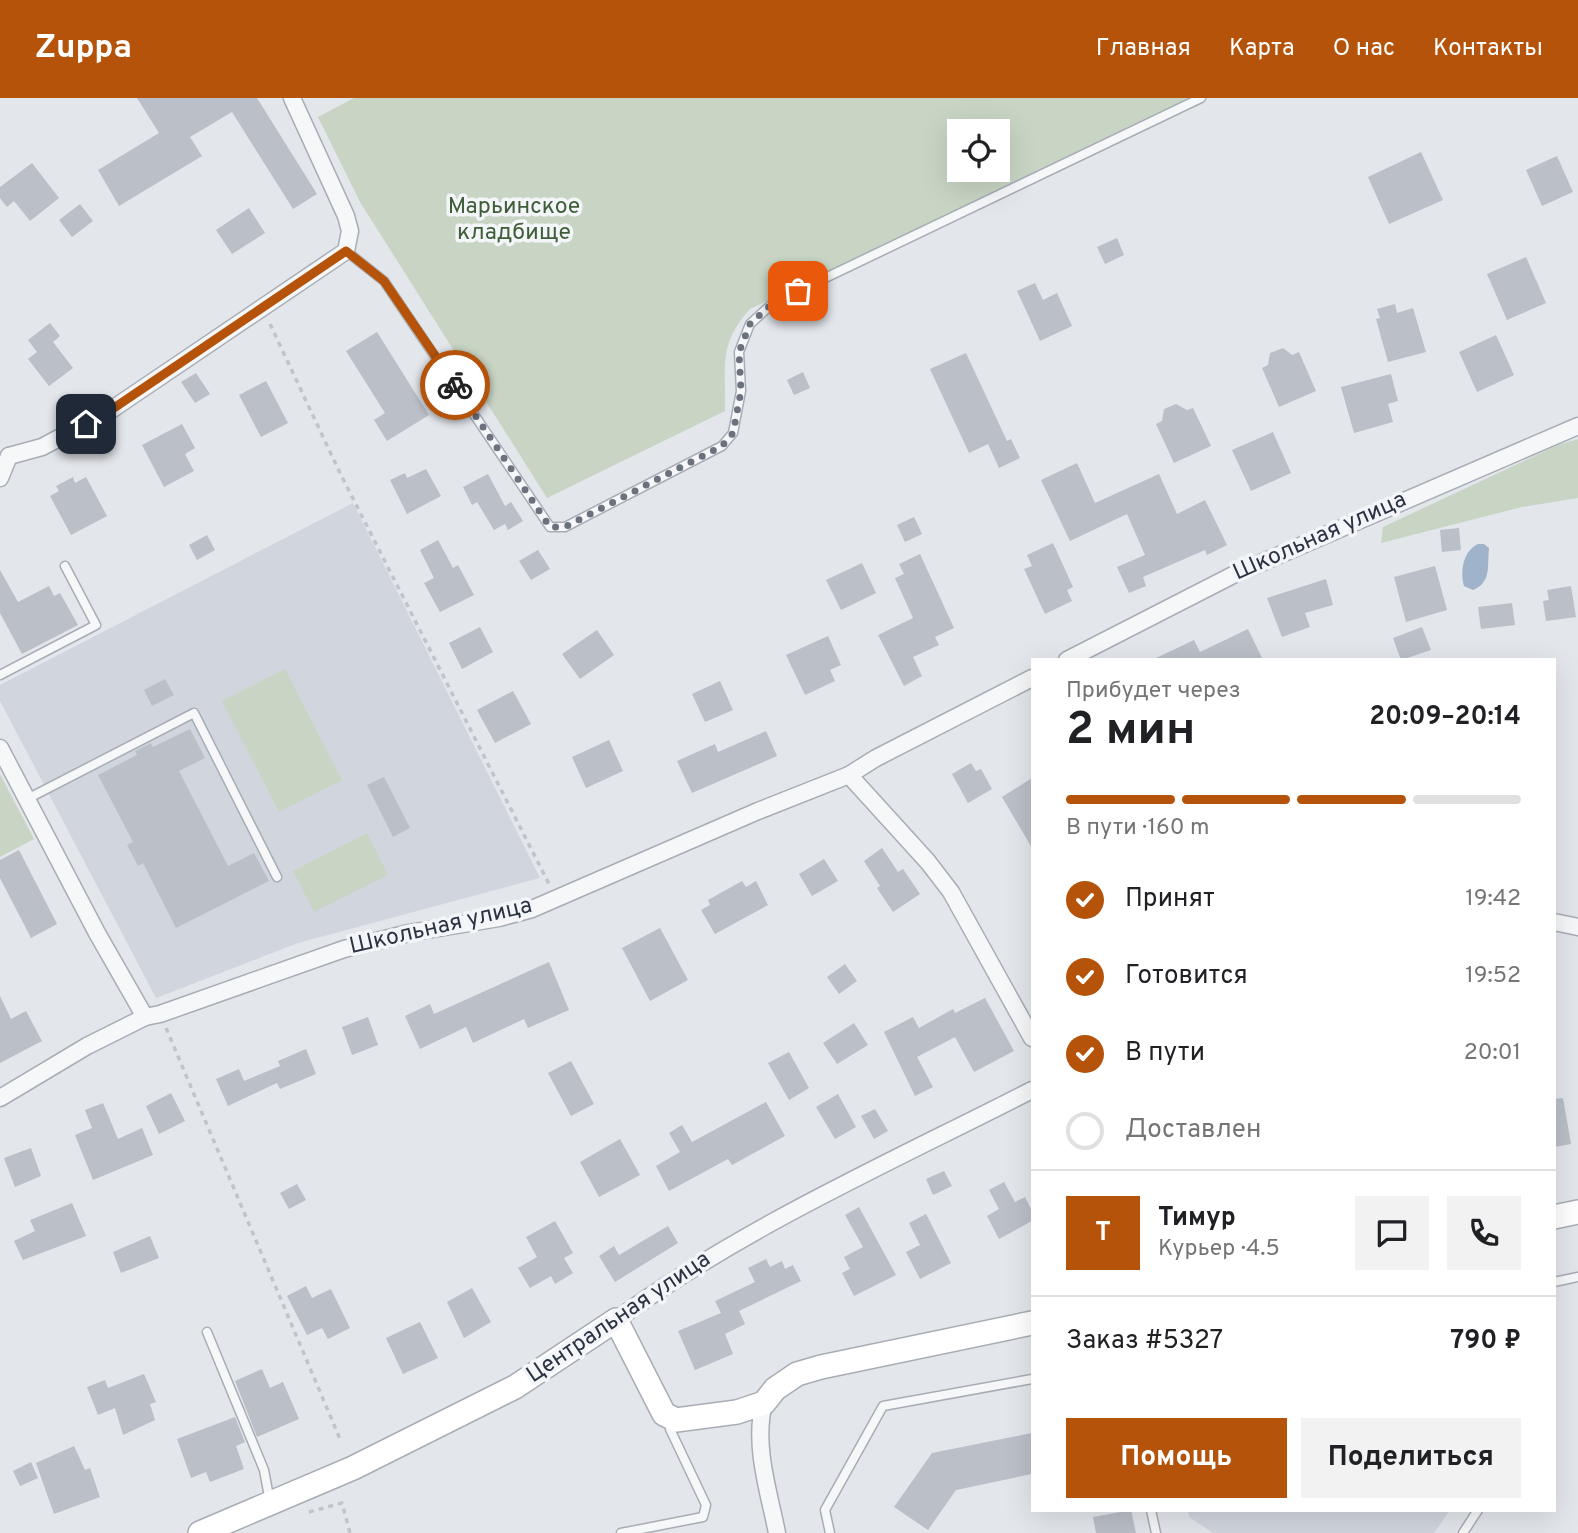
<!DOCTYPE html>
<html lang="ru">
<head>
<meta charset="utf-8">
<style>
	:root { --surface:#fff; --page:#f2f2f2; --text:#202124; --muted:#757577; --line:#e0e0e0; --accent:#b45309 }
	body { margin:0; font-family:Overpass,sans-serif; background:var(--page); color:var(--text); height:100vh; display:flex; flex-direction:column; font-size:26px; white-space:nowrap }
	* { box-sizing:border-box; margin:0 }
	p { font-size:23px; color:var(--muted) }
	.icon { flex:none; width:38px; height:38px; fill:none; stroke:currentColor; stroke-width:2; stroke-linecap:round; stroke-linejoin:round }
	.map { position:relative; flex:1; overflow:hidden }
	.details { position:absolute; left:1031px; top:560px; width:525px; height:854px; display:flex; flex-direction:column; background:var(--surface); border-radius:0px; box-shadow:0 7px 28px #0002 }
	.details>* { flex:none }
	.buttons { position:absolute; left:947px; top:21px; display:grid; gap:14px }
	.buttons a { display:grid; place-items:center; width:63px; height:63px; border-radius:0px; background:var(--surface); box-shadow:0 7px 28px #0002; font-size:35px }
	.pin { position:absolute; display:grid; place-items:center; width:60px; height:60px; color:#fff; margin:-30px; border-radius:14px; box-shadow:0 4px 10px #0006 }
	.courier { position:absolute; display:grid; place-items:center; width:70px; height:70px; margin:-35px; border:5px solid #b45309; border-radius:50%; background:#fff; color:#222; box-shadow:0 2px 9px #0007 }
	.headline em { font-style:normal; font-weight:700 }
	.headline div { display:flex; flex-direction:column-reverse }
	.headline { display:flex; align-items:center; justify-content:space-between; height:119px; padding:0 35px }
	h1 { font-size:46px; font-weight:700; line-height:52px }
	.bar { display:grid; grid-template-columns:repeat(4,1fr); gap:10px 7px; align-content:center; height:84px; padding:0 35px }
	.bar i { height:9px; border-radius:5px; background:var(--line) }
	.bar .selected { background:var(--accent) }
	.bar p { grid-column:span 4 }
	.line { display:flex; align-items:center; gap:18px; padding:0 35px; border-top:2px solid var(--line) }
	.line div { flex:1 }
	.round { display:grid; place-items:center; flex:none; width:74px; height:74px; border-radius:0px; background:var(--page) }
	ol { padding:0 35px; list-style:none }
	li { display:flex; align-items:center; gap:21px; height:77px }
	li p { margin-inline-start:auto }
	li .icon { padding:7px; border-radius:50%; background:var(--accent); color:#fff; stroke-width:4 }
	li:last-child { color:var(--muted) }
	li i { width:38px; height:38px; border:4px solid var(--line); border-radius:50% }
	.button { display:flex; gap:14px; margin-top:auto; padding:14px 35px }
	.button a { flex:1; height:80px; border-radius:0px; background:var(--accent); color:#fff; font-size:28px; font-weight:700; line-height:80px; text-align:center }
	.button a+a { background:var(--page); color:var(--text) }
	header { display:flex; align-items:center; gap:42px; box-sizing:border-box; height:98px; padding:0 35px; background:var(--accent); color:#fff }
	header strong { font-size:33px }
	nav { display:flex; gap:38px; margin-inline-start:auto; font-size:24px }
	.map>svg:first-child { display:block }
	.built { fill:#d1d5dd }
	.green { fill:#c8d5c4; fill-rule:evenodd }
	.water { fill:#9fb3ca }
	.building { fill:#babfc8 }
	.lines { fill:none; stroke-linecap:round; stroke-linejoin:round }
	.lane-casing { stroke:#a8adb5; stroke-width:11 }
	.street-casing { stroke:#a8adb5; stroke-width:19 }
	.secondary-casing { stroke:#a8adb5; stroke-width:26 }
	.path { stroke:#c1c4ca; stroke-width:3.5; stroke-dasharray:5 5; stroke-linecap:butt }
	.lane { stroke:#f6f7f9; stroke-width:8 }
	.street { stroke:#f6f7f9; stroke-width:16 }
	.secondary { stroke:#fff; stroke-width:23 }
	.done { stroke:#6b727e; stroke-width:7; stroke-dasharray:0 12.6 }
	.route { stroke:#b45309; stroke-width:9 }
	.labels { text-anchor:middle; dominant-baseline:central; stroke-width:7; stroke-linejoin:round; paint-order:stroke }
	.park-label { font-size:23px; fill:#3f5e38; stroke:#f3f5f8 }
	.street-label { font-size:23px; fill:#2b3343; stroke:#f3f5f8 }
</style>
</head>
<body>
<header>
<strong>Zuppa</strong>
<nav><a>Главная</a><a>Карта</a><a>О нас</a><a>Контакты</a></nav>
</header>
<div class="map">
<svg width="1578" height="1435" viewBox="0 0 1578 1435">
	<rect width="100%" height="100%" fill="#e3e6eb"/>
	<!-- built -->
	<g class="built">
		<polygon points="353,405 540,780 298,845 156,900 0,603 0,587"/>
		<polygon points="1188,1412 1450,1412 1434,1435 1213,1435 1189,1419"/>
	</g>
	<!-- green -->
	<g class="green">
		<path d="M354,0h842l-446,211c-32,35 -24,57 -25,102l-178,87 -187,-296 -42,-85zM959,33h39v39h-39z"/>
		<polygon points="1578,341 1578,400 1522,409 1381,445 1383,429 1558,347"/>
		<polygon points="285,571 342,682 279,714 222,603"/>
		<polygon points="0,676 34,741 0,759"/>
		<polygon points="367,735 388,777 314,814 293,773"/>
	</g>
	<!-- water -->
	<path class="water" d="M1478,446h6l5,4c-2,18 3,34 -16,42l-9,-4c-4,-15 -1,-35 14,-42z"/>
	<!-- building -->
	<g class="building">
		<polygon points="137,0 257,0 317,96 293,111 232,14 190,39 202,58 119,108 98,72 159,35"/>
		<polygon points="1421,54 1443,102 1389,126 1368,79"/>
		<polygon points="1557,58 1573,94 1542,108 1526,72"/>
		<polygon points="32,65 59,100 30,123 14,103 7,109 0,100 0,89"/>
		<polygon points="80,106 93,123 72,139 59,122"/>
		<polygon points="249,110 265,135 232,156 216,132"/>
		<polygon points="1117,140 1124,157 1105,166 1097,149"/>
		<polygon points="1526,159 1546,205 1507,222 1487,176"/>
		<polygon points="1035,185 1043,202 1057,195 1072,228 1040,243 1017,193"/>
		<polygon points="1395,206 1397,215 1413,210 1426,254 1388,264 1376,221 1380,220 1377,211"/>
		<polygon points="50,225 60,238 53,244 73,270 49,288 28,261 37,254 28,242"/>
		<polygon points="377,234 429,317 387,343 374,322 385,315 346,253"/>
		<polygon points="1496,237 1514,277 1477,294 1459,254"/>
		<polygon points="1283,250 1292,257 1299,254 1316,293 1279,309 1262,270 1268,267 1270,255"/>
		<polygon points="966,255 1007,343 1011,341 1020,360 999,370 988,346 969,355 930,271"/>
		<polygon points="803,274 810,290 794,297 787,282"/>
		<polygon points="196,275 210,296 195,305 181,284"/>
		<polygon points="1391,276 1398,303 1388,306 1393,324 1354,335 1341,289"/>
		<polygon points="266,283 288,325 261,339 239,297"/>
		<polygon points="1176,306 1187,312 1193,310 1211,348 1174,365 1156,326 1162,323 1164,311"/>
		<polygon points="182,326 195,350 185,356 194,373 164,389 142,347"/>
		<polygon points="1273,334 1291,375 1251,393 1232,352"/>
		<polygon points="1077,365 1095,405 1159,376 1177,416 1205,402 1227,447 1207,457 1205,452 1143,479 1146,488 1129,495 1117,469 1145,457 1127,416 1070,443 1041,382"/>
		<polygon points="426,371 441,398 407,416 390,382 405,375 407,380"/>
		<polygon points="488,376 505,408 511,404 523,423 508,432 505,426 494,432 477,404 472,407 463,389"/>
		<polygon points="73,379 75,385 86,379 107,418 71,437 50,398 59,393 56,388"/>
		<polygon points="914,419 922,436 905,444 897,427"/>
		<polygon points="1459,430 1461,452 1442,454 1440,432"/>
		<polygon points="207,437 215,452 197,462 189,447"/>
		<polygon points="438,442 453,470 458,467 474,497 440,514 424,485 434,480 420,452"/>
		<polygon points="1053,445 1073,489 1067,492 1072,503 1045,516 1024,471 1032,468 1027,457"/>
		<polygon points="538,452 550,471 531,482 519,463"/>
		<polygon points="920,456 954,530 935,539 939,547 913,559 922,578 904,588 878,537 913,520 895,480 904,476 899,466"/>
		<polygon points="862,465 876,495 841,512 826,482"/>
		<polygon points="1435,468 1447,512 1406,524 1394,479"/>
		<polygon points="0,472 18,504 49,488 54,498 60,495 78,527 22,556 0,515"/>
		<polygon points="1326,481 1333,507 1305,515 1310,529 1282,539 1267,500"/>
		<polygon points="1571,488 1576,519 1546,523 1543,503 1549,502 1547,492"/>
		<polygon points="1512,505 1515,527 1481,531 1478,509"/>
		<polygon points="480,529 493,554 462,571 449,545"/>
		<polygon points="1422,529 1431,552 1401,562 1393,540"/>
		<polygon points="1248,531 1263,562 1152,562 1194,542 1200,554"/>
		<polygon points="597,532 614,557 580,581 562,556"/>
		<polygon points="828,538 841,567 830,572 835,583 805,597 786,557"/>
		<polygon points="165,581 174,597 152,608 144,592"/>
		<polygon points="720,583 733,612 705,624 692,596"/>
		<polygon points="513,593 531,626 495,645 477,612"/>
		<polygon points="190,631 205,660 179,673 228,768 254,755 269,783 176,830 143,765 138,768 133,758 127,747 133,744 98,677 137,657 135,653 151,645 153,649"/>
		<polygon points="766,633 777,658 692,695 677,663 715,646 718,654"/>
		<polygon points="609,642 623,673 586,690 572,659"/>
		<polygon points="971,665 976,673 981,671 992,691 968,705 952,676"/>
		<polygon points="384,679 410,730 393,739 367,687"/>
		<polygon points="1032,680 1032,750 1002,699"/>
		<polygon points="882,750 898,774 903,771 920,796 893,814 877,790 880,788 864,763"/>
		<polygon points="19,752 57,826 31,840 0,780 0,762"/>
		<polygon points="824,761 838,783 812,798 799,776"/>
		<polygon points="742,783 746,789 756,783 768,807 715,836 701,812 710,807 708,802"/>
		<polygon points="660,830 688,882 650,903 622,850"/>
		<polygon points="549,864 569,912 528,930 524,921 473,945 466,929 420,951 405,918 430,906 434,916"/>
		<polygon points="845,866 857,883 839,896 827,879"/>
		<polygon points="0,898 11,921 26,913 42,943 0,965"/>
		<polygon points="985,900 1014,953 974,974 955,939 917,959 933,989 915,998 884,934 913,919 919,930 953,911 955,915"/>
		<polygon points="368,919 378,947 352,957 342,929"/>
		<polygon points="854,925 868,947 837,966 823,945"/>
		<polygon points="306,951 316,976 280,991 277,985 228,1008 216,981 239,971 244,983 280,968 278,963"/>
		<polygon points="789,954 809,990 789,1002 768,965"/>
		<polygon points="571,963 594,1006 571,1018 548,975"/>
		<polygon points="171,995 185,1023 159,1036 146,1008"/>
		<polygon points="838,996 856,1029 835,1041 816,1009"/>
		<polygon points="1563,1000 1571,1046 1554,1049 1554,1001"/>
		<polygon points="766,1004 785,1038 732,1067 728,1061 669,1093 656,1068 680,1054 669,1035 682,1027 692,1044"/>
		<polygon points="103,1005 118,1041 142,1030 153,1057 93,1082 75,1037 92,1030 85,1012"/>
		<polygon points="875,1011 888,1033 874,1041 861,1018"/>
		<polygon points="620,1041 640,1077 599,1099 580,1064"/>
		<polygon points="31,1050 41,1078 15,1089 4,1060"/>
		<polygon points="944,1073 952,1088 933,1097 926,1081"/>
		<polygon points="1004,1084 1015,1104 1025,1099 1032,1113 1032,1123 999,1141 987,1118 999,1111 989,1092"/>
		<polygon points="297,1086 306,1102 289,1111 280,1095"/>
		<polygon points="72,1105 86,1138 23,1162 14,1143 35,1133 30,1122"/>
		<polygon points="859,1109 896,1177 854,1198 842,1175 850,1171 844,1159 863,1149 845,1117"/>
		<polygon points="926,1116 951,1165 920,1181 906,1154 920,1147 909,1125"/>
		<polygon points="555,1123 573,1155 564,1160 573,1175 555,1186 551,1178 530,1190 518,1170 537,1159 526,1139"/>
		<polygon points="668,1128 678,1145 615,1184 599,1158 614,1148 619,1157"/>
		<polygon points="150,1138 159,1160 121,1175 113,1154"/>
		<polygon points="766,1161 770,1169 782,1163 785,1171 793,1167 801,1183 739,1213 745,1226 725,1236 733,1256 695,1272 678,1233 721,1215 715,1203 755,1184 748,1170"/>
		<polygon points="306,1188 312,1200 331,1191 350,1230 328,1241 322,1230 307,1237 287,1198"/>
		<polygon points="472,1190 491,1224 464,1240 447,1204"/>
		<polygon points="420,1224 438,1260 403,1276 386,1240"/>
		<polygon points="262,1271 270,1290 283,1284 299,1321 257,1339 235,1283"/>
		<polygon points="144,1276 156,1304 150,1306 155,1322 123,1337 115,1310 98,1317 87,1289 105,1282 108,1290"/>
		<polygon points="235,1319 245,1344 236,1348 244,1371 210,1384 206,1374 191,1380 177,1341"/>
		<polygon points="1032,1335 1032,1376 956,1392 928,1432 894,1409 932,1355"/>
		<polygon points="74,1348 85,1372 90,1370 100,1399 54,1416 36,1365"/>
		<polygon points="31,1364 38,1380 20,1388 13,1373"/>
		<polygon points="1131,1412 1136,1435 1096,1435 1093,1419"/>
	</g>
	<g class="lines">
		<defs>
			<g id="lane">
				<polyline points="346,153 384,183 550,429 565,429 722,348 733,335 741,293 739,254 750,226 773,205 1201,0"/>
				<polyline points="0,577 96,527 65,468"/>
				<polyline points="27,701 194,615 277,779"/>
				<polyline points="1554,1184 1578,1179"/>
				<polyline points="207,1234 264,1372 270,1404"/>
				<polyline points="1151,1412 1156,1435"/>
				<polyline points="621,1435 703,1419 706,1407 670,1331 675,1323"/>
				<polyline points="830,1435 825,1412 883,1308 1032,1281"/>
				<polyline points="1463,1435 1478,1412"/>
			</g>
			<g id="street">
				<polyline points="9,358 42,349 108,314 346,153 350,133 346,118 292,0"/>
				<polyline points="0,380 9,358"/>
				<polyline points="1067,562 1233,477 1578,328"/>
				<polyline points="0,650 97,835 145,919"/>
				<polyline points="849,677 928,764 951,794 1032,940"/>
				<polyline points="1554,824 1578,829"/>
				<polyline points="0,1000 87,948 145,919 160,916 344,851 409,835 499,820 532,811 758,713 849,677 876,660 1032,580"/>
				<path d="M616,1222c128,-93 275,-158 416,-230"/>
				<path d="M764,1305c-11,42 5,89 13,130"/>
			</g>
			<g id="secondary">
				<polyline points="1554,1119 1578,1114"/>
				<polyline points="200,1435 353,1370 515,1289 616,1222 664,1316 676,1322 737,1314 764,1305 775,1291 797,1276 821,1269 1032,1225"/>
			</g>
		</defs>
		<!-- lane casing -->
		<use href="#lane" class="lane-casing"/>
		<!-- street casing -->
		<use href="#street" class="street-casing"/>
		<!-- secondary casing -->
		<use href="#secondary" class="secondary-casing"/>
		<!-- path -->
		<g class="path">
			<polyline points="270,226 339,373 549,786"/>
			<polyline points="166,930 340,1341"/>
			<polyline points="309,1414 342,1405 350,1435"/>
		</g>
		<!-- lane -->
		<use href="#lane" class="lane"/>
		<!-- street -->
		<use href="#street" class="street"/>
		<!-- secondary -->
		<use href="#secondary" class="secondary"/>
	</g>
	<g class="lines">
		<!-- done -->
		<polyline class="done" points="455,287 550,429 565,429 722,348 733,335 741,293 739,254 750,226 773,205 798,193"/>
		<!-- route -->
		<polyline class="route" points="86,326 108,314 346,153 384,183 455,287"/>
	</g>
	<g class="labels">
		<!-- park labels -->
		<g class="park-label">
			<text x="514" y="109">Марьинское<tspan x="514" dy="26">кладбище</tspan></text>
		</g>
		<!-- street labels -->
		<g class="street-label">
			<text transform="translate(1320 439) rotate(-24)">Школьная улица</text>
			<text transform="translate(441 829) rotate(-13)">Школьная улица</text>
			<text transform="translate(619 1220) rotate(-34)">Центральная улица</text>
		</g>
	</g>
</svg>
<div class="buttons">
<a><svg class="icon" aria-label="locate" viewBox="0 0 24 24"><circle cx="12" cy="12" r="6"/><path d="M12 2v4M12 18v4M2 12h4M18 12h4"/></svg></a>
</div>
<div class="pin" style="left:798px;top:193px;background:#ea580c"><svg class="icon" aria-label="bag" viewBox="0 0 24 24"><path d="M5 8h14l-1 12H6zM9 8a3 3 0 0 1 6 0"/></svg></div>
<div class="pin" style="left:86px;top:326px;background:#1f2937"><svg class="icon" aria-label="home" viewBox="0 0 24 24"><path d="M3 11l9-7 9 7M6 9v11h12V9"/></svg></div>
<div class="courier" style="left:455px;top:287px"><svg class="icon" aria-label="bike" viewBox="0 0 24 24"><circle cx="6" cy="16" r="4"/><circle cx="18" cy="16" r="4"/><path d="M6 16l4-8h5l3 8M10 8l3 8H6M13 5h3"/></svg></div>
<section class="details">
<div class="headline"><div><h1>2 мин</h1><p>Прибудет через</p></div><em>20:09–20:14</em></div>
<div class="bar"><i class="selected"></i><i class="selected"></i><i class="selected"></i><i></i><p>В пути · 160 m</p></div>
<ol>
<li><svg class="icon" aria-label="check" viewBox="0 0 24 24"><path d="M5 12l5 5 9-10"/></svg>Принят<p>19:42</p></li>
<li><svg class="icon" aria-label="check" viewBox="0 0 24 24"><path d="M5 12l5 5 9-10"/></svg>Готовится<p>19:52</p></li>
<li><svg class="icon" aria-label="check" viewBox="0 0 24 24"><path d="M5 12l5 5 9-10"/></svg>В пути<p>20:01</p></li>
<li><i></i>Доставлен</li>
</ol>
<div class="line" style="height:126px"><b class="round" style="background:var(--accent);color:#fff">Т</b><div><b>Тимур</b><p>Курьер · 4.5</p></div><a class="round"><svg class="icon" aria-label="chat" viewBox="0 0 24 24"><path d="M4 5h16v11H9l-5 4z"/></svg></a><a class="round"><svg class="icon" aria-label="phone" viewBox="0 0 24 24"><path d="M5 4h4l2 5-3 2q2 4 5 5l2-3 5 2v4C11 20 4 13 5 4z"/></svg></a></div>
<div class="line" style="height:91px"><div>Заказ #5327</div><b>790 ₽</b></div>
<div class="button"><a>Помощь</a><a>Поделиться</a></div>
</section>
</div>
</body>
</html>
